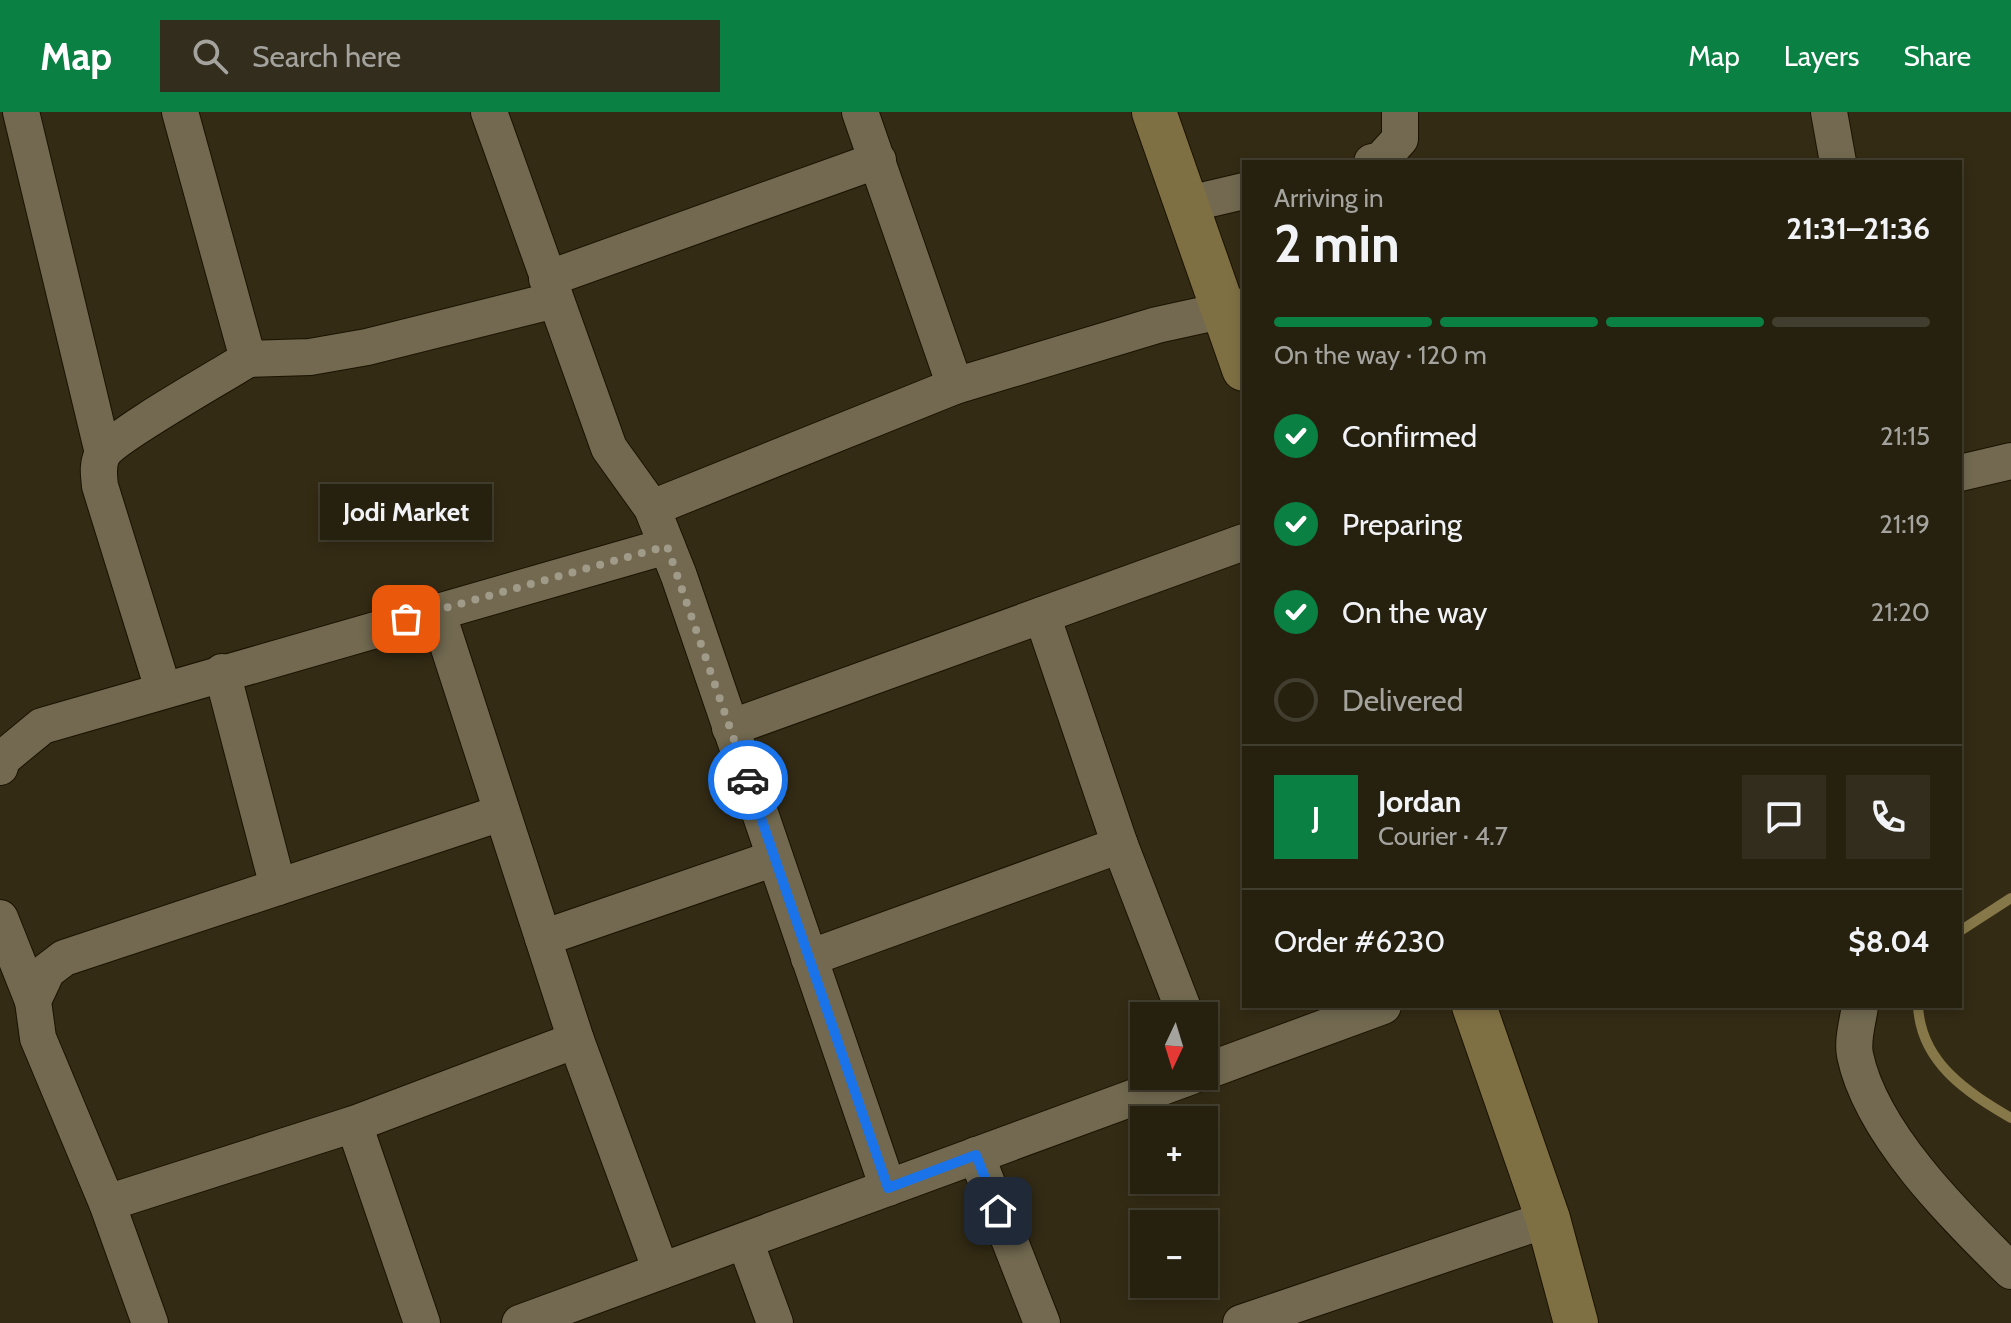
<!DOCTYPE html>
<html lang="en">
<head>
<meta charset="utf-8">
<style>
	:root { --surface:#26200f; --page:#322d1d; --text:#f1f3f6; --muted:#a4a39e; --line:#423e2f; --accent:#0b8043 }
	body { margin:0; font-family:Cabin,sans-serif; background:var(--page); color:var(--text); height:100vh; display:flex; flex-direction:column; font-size:30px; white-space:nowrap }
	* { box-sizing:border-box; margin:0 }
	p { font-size:26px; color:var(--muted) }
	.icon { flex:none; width:44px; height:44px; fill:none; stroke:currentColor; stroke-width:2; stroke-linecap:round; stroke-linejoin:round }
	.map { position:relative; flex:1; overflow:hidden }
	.panel { position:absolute; left:1242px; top:48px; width:720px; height:848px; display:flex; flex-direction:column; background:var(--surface); border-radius:0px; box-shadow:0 4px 12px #0003,0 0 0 2px var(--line) }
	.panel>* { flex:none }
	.needle { width:52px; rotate:184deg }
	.buttons { position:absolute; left:1130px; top:890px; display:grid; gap:16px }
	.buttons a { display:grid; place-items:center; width:88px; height:88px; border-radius:0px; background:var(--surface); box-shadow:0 4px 12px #0003,0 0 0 2px var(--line); font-size:40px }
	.pin { position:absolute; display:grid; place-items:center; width:68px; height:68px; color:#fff; margin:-34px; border-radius:16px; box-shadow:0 4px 12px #0006 }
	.courier { position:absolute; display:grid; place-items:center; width:80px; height:80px; margin:-40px; border:6px solid #1a73e8; border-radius:50%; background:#fff; color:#222; box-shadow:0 2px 10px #0007 }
	.bubble { position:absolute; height:56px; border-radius:0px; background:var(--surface); box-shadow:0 4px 12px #0003,0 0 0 2px var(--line); font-size:26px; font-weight:800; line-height:56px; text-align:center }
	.overview em { font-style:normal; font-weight:800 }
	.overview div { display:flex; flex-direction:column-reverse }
	.overview { display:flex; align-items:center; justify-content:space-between; height:136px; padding:0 32px }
	h1 { font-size:52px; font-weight:800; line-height:60px }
	.bar { display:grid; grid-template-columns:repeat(4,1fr); gap:12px 8px; align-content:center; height:96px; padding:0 32px }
	.bar i { height:10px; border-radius:6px; background:var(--line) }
	.bar .selected { background:var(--accent) }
	.bar p { grid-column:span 4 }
	.line { display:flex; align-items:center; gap:20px; padding:0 32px; border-top:2px solid var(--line) }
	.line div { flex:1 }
	.round { display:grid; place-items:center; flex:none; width:84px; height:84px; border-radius:0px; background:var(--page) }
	ol { padding:0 32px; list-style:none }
	li { display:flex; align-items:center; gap:24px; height:88px }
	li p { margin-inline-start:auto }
	li .icon { padding:8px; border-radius:50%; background:var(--accent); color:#fff; stroke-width:4 }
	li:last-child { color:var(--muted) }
	li i { width:44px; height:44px; border:4px solid var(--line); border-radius:50% }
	header { display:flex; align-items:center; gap:48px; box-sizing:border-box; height:112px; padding:0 40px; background:var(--accent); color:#fff }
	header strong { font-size:38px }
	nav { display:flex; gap:44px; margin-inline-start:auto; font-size:28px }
	.search { width:560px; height:72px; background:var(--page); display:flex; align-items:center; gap:20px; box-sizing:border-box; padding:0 28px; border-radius:0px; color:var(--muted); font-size:30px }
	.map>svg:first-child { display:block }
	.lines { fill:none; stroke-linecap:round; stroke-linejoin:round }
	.stream { stroke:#867849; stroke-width:10 }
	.street-casing { stroke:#1b1300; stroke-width:38 }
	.secondary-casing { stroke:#1b1300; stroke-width:46 }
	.street { stroke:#726950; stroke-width:36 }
	.secondary { stroke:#7f7044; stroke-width:44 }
	.done { stroke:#a09a89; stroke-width:8; stroke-dasharray:0 14.4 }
	.route { stroke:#1a73e8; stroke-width:10 }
</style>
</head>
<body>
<header>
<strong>Map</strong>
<div class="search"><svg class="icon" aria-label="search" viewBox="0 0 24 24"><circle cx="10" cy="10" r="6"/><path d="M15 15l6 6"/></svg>Search here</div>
<nav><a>Map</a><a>Layers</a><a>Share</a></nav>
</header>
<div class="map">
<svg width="2011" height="1211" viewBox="0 0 2011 1211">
	<rect width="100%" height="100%" fill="#332b14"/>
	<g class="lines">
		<!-- stream -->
		<g class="stream">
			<polyline points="1960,819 2011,786"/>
			<path d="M1918,894c3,57 49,86 93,112"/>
		</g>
		<defs>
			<g id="street">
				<polyline points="21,0 103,341"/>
				<polyline points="180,0 248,247 310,245 367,235 555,188"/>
				<polyline points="489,0 609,336 652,396 679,464 888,1076"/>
				<polyline points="860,0 955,274"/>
				<polyline points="1829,0 1838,50"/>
				<polyline points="1372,50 1381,48 1400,27 1400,0"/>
				<polyline points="1184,93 1244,79"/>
				<polyline points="547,167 878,48"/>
				<polyline points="1960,361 2011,349"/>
				<polyline points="652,396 955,274 1157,213 1244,194"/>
				<polyline points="437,499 576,928 661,1159"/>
				<polyline points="1042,503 1120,733 1186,904"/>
				<polyline points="222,560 278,775"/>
				<path d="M163,577l-63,-203c-1,-11 -3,-20 2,-31 10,-18 121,-80 146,-96"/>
				<polyline points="730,616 1244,430"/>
				<polyline points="0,655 2,647 42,614 667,434"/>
				<polyline points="0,806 33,889"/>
				<polyline points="543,826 775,746"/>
				<polyline points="809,846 1120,733"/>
				<path d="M1860,894c-2,15 -8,34 -5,49 16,78 100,161 156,216"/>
				<polyline points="1204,960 1383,894"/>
				<polyline points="354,1012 422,1211"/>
				<polyline points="976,1043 1042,1211"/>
				<polyline points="107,1091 354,1012 576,928"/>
				<polyline points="745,1129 775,1211"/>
				<polyline points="150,1211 107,1091 38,926 33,889 47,859 64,846 501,701"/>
				<polyline points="520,1211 1192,964"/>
				<polyline points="1241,1211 1548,1107"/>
			</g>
			<g id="secondary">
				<polyline points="1154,0 1244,257"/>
				<polyline points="1474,894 1548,1107 1576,1211"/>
			</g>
		</defs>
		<!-- street casing -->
		<use href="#street" class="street-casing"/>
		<!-- secondary casing -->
		<use href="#secondary" class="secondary-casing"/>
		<!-- street -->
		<use href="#street" class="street"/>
		<!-- secondary -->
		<use href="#secondary" class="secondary"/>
	</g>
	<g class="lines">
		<!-- done -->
		<polyline class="done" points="406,507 667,434 748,668"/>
		<!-- route -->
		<polyline class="route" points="748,668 888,1076 976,1043 998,1099"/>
	</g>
</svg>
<div class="buttons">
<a><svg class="needle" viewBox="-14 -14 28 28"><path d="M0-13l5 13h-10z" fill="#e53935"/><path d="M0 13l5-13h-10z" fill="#a4a39e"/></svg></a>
<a>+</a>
<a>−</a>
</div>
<div class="pin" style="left:406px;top:507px;background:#ea580c"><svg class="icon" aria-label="bag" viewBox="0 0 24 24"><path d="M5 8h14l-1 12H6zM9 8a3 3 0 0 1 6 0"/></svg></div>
<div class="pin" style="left:998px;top:1099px;background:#1f2937"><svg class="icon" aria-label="home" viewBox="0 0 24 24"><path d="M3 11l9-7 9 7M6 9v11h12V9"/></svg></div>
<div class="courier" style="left:748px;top:668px"><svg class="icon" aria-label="car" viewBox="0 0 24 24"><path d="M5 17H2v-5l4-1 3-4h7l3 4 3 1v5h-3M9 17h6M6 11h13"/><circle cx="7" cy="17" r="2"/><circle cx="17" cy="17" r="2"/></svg></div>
<div class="bubble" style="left:320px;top:372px;width:172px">Jodi Market</div>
<section class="panel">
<div class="overview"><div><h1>2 min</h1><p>Arriving in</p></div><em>21:31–21:36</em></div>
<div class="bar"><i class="selected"></i><i class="selected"></i><i class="selected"></i><i></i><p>On the way · 120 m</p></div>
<ol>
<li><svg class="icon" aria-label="check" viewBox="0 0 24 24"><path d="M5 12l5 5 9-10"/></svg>Confirmed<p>21:15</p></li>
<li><svg class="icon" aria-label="check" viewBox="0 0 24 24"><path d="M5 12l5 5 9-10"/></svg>Preparing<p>21:19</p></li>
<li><svg class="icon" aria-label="check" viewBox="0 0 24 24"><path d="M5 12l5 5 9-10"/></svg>On the way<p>21:20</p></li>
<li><i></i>Delivered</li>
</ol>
<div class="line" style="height:144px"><b class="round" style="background:var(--accent);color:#fff">J</b><div><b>Jordan</b><p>Courier · 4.7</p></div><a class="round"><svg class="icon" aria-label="chat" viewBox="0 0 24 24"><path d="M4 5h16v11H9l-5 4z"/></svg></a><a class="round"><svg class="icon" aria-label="phone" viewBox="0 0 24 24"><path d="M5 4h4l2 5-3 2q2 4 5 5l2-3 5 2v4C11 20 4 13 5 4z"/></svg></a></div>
<div class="line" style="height:104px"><div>Order #6230</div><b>$8.04</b></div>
</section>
</div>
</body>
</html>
